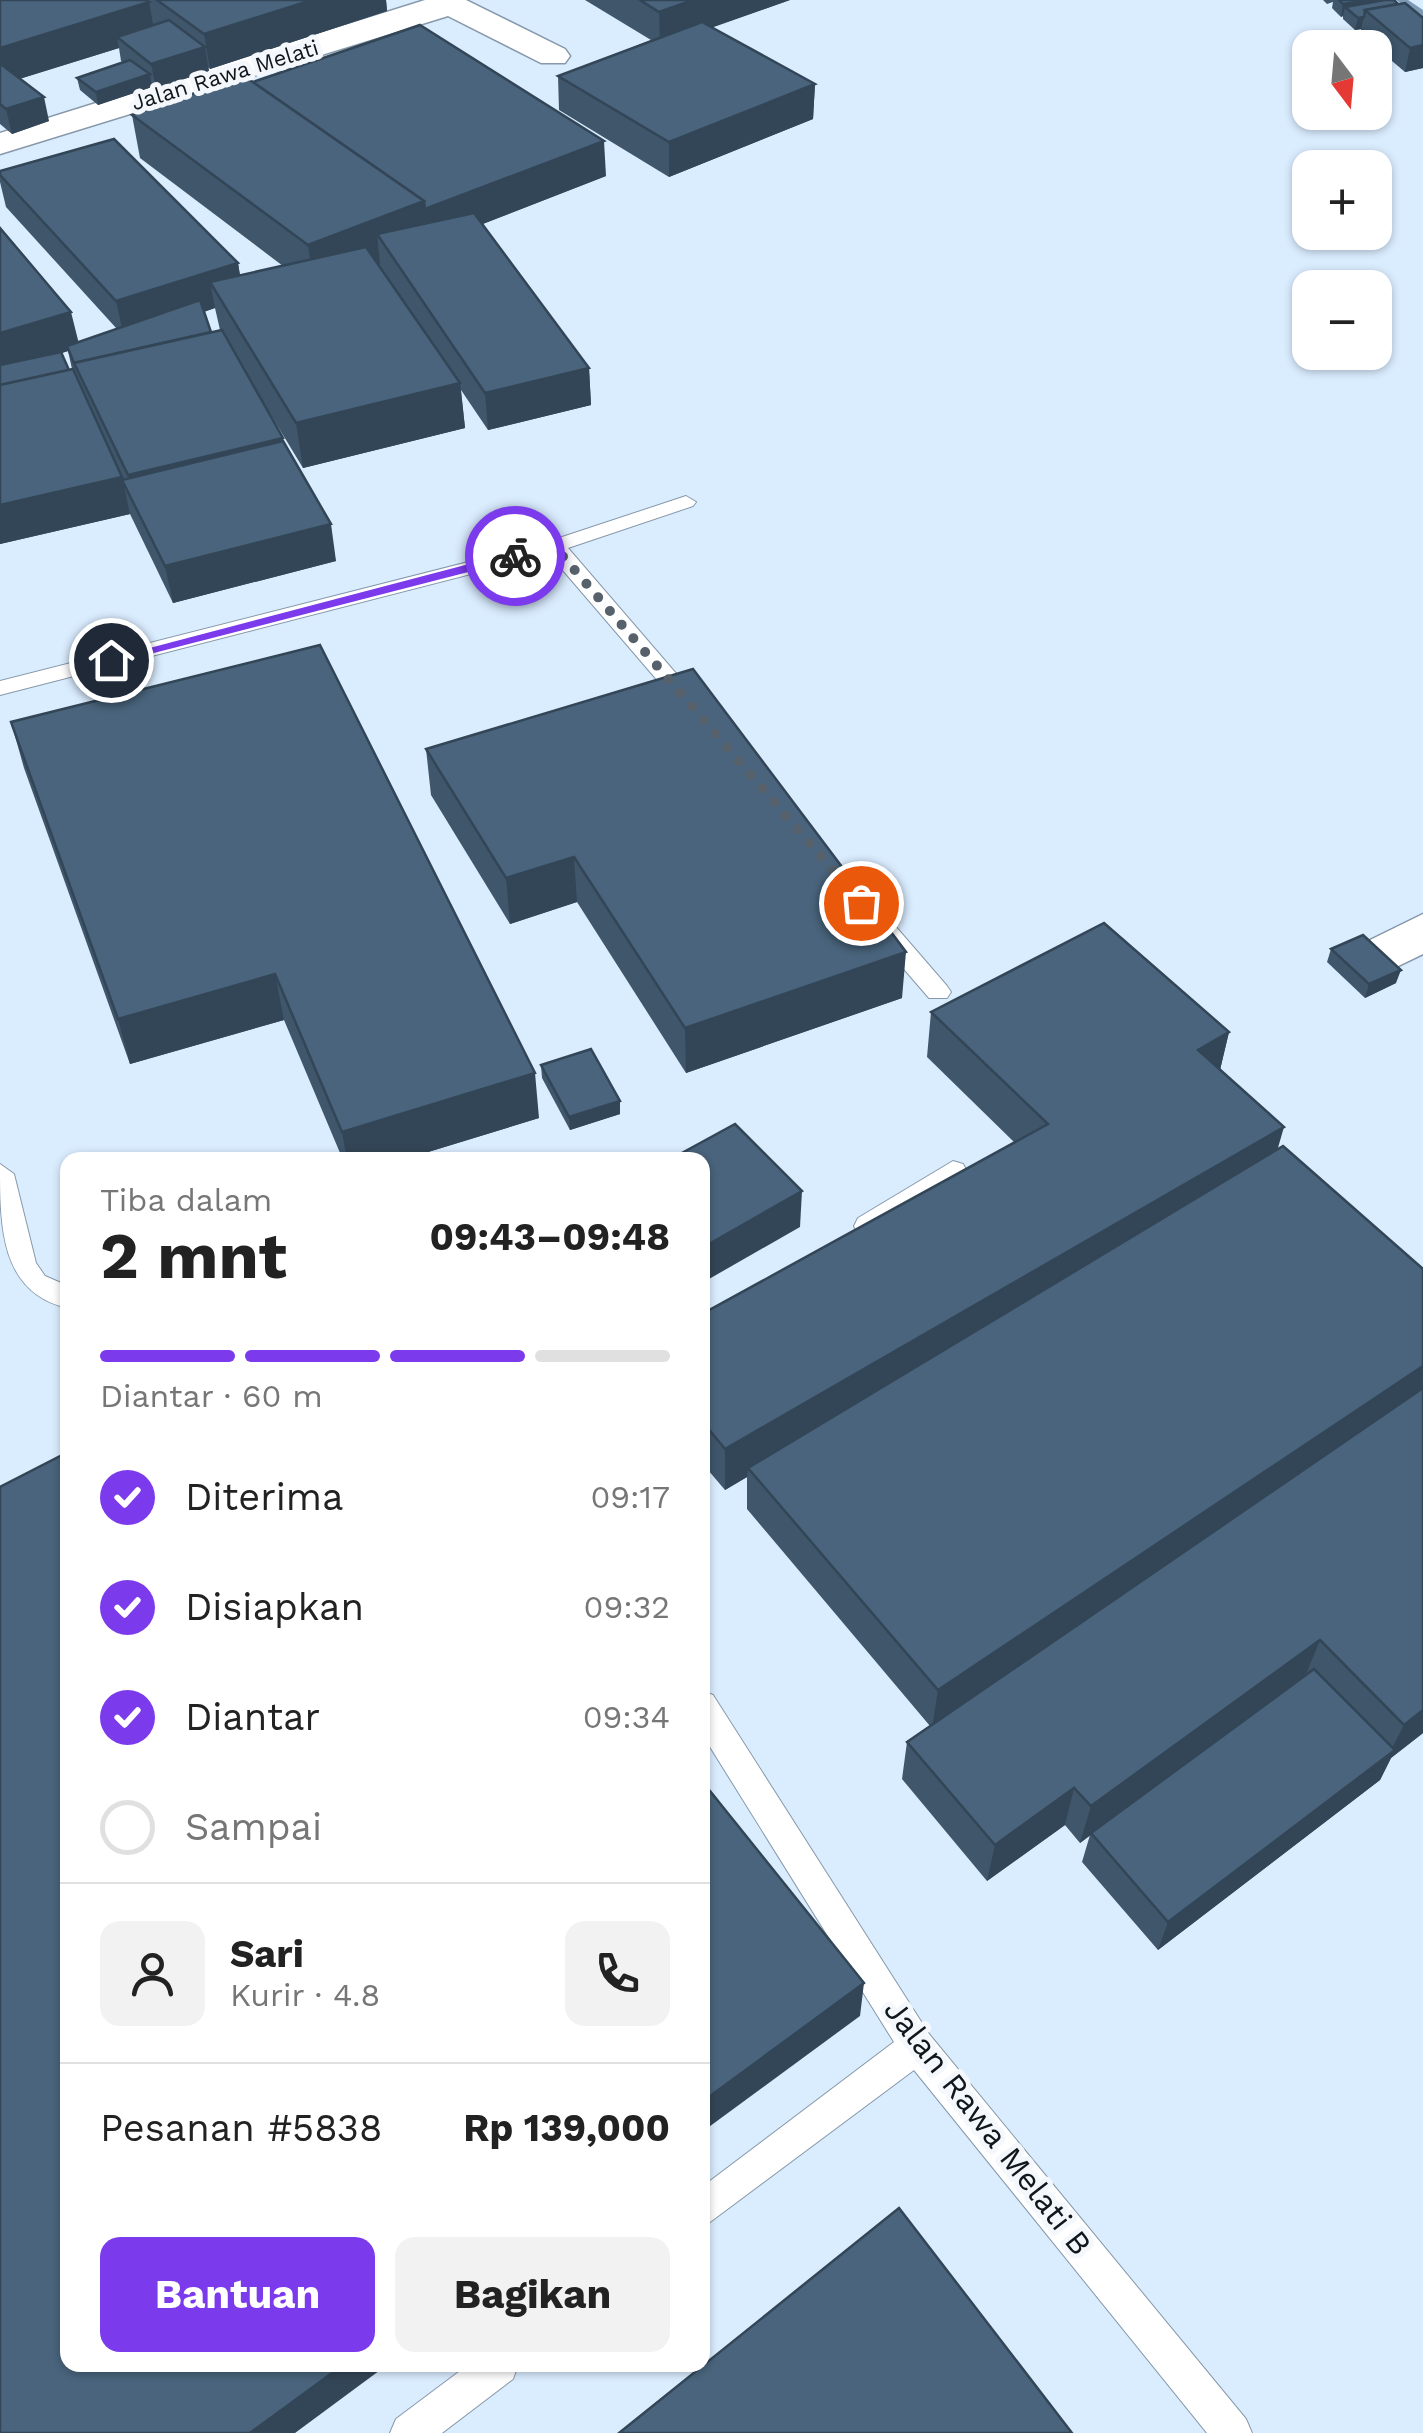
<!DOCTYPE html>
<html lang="id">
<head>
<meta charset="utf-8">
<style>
	:root { --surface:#fff; --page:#f2f2f2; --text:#222; --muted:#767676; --line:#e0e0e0; --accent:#7c3aed }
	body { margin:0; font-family:"Work Sans",sans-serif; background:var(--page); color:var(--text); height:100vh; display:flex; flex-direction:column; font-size:38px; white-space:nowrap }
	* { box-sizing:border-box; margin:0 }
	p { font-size:32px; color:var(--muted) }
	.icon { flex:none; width:55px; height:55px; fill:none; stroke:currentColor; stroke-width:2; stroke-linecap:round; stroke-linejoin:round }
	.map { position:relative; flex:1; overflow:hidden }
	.details { position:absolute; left:60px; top:1152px; width:650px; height:1220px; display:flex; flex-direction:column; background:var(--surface); border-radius:20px; box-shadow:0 2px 8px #0004 }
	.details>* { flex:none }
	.needle { width:65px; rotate:164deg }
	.tools { position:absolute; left:1292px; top:30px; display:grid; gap:20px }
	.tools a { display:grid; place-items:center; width:100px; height:100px; border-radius:20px; background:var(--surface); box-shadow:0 2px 8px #0004; font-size:50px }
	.pin { position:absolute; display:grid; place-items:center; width:85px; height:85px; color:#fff; margin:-42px; border:5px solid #fff; border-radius:50%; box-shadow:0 2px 10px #0007 }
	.courier { position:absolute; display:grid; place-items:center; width:100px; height:100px; margin:-50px; border:8px solid #7c3aed; border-radius:50%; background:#fff; color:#222; box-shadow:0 2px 12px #0007 }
	.overview em { font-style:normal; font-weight:700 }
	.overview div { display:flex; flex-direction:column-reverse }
	.overview { display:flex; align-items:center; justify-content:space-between; height:170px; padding:0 40px }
	h1 { font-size:65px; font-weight:700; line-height:75px }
	.bar { display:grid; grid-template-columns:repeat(4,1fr); gap:15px 10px; align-content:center; height:120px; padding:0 40px }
	.bar i { height:12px; border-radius:8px; background:var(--line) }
	.bar .selected { background:var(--accent) }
	.bar p { grid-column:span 4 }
	.line { display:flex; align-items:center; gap:25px; padding:0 40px; border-top:2px solid var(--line) }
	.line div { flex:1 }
	.round { display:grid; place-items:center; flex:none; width:105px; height:105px; border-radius:20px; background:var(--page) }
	ol { padding:0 40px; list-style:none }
	li { display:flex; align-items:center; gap:30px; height:110px }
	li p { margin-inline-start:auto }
	li .icon { padding:10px; border-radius:50%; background:var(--accent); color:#fff; stroke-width:4 }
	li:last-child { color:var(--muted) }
	li i { width:55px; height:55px; border:5px solid var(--line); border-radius:50% }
	.button { display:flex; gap:20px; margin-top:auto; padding:20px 40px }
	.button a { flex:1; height:115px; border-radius:20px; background:var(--accent); color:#fff; font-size:40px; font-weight:700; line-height:115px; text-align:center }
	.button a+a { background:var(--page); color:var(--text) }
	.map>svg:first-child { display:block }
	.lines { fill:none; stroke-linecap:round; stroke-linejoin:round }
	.stream { fill:#7d99b4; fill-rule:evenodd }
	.lane-casing { stroke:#8698a9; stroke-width:2 }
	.street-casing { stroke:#8698a9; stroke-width:3 }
	.lane { fill:#fff; fill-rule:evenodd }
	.street { fill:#fff; fill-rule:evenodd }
	.wall { fill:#3f566b; fill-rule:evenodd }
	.shaded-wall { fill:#334657 }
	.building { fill:#49647c; stroke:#334657; stroke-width:2.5 }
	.route { fill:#7c3aed }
	.done { stroke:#56616b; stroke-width:10; stroke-dasharray:0 18 }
	.labels { text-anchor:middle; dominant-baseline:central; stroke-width:10; stroke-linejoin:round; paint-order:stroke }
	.far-street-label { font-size:22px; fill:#0f161c; stroke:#f4f8fc }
	.near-street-label { font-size:32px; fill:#0f161c; stroke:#f4f8fc }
</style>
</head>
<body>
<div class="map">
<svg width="1423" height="2433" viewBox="0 0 1423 2433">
	<rect width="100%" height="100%" fill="#daedff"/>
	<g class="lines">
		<!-- stream -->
		<polygon class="stream" points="1396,0 1408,0 1423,10 1423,18"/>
		<defs>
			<g id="lane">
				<polygon points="686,496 696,502 693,506 568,548 698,699 698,709 682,709 549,554 0,695 0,681 547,542"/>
				<polygon points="881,917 890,920 947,986 951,992 947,998 929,998 872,932 869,926"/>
				<polygon points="953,1161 963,1164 967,1171 963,1178 878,1234 858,1234 854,1226 858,1218"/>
				<path d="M0,1164l14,10 22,89 9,13 23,10v22c-68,-15 -68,-82 -68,-144z"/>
				<polygon points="702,1691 713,1695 929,2034 1246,2419 1252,2433 1207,2433 914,2070 702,2228 702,2187 894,2042 702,1734"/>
				<polygon points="468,2365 518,2365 513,2379 442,2433 390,2433 396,2419"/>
			</g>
			<g id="street">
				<polygon points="425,0 466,0 565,49 570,56 565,63 541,63 448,16 0,154 0,133"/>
				<polygon points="1423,914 1423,954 1386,972 1368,967 1361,954 1368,941"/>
			</g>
		</defs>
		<!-- lane casing -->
		<use href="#lane" class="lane-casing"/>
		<!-- street casing -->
		<use href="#street" class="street-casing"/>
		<!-- lane -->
		<use href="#lane" class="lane"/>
		<!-- street -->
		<use href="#street" class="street"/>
	</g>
	<!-- wall -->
	<g class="wall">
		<polygon points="0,0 386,0 387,11 210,69 208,67 209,71 156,88 151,84 152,87 98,105 80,90 77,78 124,63 121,61 119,48 19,79 49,121 12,134 0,124"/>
		<polygon points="585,0 790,0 712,27 815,84 813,119 669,177 559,110 558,76 651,40"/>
		<polygon points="1323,0 1394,0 1423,18 1423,68 1405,72 1360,34 1361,29 1355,30 1343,19 1343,16 1341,17 1332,8 1333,2 1327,4"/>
		<path d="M253,82l353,94 -124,48 107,144 2,37 -103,25 -27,-40 4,38 -162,40 -46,-76 27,52 52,117 -163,42 -43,-89 -130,30v-316l78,114 39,-13 -111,-122 -6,-25v-11l238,92 2,13 43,-10 -143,-108 -8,-43zM215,308l5,22 -9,2 -7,-20zM68,351l4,18 -3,1 -7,-17z"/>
		<polygon points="11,722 539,1118 402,1160 343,1160 284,1020 130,1064 24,768"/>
		<polygon points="426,749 902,998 686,1073 577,902 510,924 431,795"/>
		<polygon points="1331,949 1396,983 1365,998 1327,962"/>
		<polygon points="931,1012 1229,1032 1220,1070 1277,1150 1423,1269 1423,1733 1391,1758 1380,1780 1158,1950 1082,1862 1090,1835 1080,1843 1065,1825 987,1881 902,1779 907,1742 930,1726 747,1509 747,1477 725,1490 702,1463 702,1314 1014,1142 927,1057"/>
		<polygon points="541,1065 620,1114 570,1130 542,1078"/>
	</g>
	<!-- shaded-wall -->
	<g class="shaded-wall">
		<polygon points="312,0 386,0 387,11 210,69 204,34"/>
		<polygon points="693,0 790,0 660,46 659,12"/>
		<polygon points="1371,0 1384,0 1365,10 1345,7 1343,16 1341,17 1343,4"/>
		<polygon points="149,2 155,36 117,37 119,48 0,85 0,48"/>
		<polygon points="1364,17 1361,29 1355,30 1358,18"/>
		<polygon points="1423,45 1423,68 1405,72 1410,48"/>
		<polygon points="205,47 209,71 156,88 151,64"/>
		<polygon points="150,74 152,87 98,105 96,92"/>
		<polygon points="815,84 813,119 669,177 669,142"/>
		<polygon points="44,97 49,121 12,134 6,109"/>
		<polygon points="604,141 606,176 393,259 377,234 380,264 314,289 308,245 424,201"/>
		<polygon points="238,263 244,299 210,282 215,308 124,337 116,301"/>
		<polygon points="71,312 80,348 67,346 68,351 0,372 0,333"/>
		<polygon points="589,368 591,405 488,430 485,393"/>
		<polygon points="460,383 465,428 303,468 296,423"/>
		<polygon points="283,438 289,474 135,505 128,475"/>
		<polygon points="122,477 130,514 0,544 0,505"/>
		<polygon points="331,524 336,561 173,603 165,566"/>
		<polygon points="574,857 577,902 510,924 506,878"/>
		<polygon points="906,952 902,998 686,1073 685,1028"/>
		<polygon points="1401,970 1396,983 1365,998 1369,984"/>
		<polygon points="275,974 284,1020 130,1064 118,1019"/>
		<polygon points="1229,1032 1218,1078 1198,1050"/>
		<polygon points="535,1073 539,1118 402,1160 347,1160 342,1132"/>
		<polygon points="620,1101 620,1114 570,1130 569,1117"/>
		<polygon points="1284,1127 1271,1172 748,1468 747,1477 725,1490 725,1449"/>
		<polygon points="802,1191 800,1227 702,1283 702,1248"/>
		<polygon points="1423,1366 1423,1397 932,1728 938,1690"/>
		<polygon points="1320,1640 1304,1679 1080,1843 1091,1806"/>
		<polygon points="1423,1710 1423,1733 1391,1758 1380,1780 1158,1950 1168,1922 1389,1754 1404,1725"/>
		<polygon points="1074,1788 1065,1825 987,1881 995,1845"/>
		<polygon points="864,1983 860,2016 702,2132 702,2102"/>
		<polygon points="343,2365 387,2365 295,2433 250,2433"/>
	</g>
	<!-- building -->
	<g class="building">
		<polygon points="0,0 146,0 149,2 0,48"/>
		<polygon points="157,0 312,0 204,34"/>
		<polygon points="640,0 693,0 659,12"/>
		<polygon points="1339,0 1371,0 1343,4"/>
		<polygon points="1385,0 1394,0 1398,4 1365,10 1364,17 1358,18 1345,7"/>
		<polygon points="1405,3 1423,18 1423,45 1410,48 1365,10"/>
		<polygon points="169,20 205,47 151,64 117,37"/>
		<polygon points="702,22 815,84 669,142 558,76"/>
		<polygon points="420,25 604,141 425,209 424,201 253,82"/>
		<polygon points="130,60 150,74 96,92 77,78"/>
		<polygon points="2,65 44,97 6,109 0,104 0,66"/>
		<polygon points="244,76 424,201 308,245 132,115"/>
		<polygon points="114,139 238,263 116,301 0,175 0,171"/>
		<polygon points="474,213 589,368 485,393 377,234"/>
		<polygon points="0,228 71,312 0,333"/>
		<polygon points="366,247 460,383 296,423 210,282"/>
		<polygon points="200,300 211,332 74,363 67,346"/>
		<polygon points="222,330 283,438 128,475 74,363"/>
		<polygon points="61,352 69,370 0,385 0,365"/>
		<polygon points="73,369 122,477 0,505 0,385"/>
		<polygon points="283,441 331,524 165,566 122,480"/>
		<polygon points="320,645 535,1073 342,1132 275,974 118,1019 11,722"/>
		<polygon points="693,669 906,952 685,1028 574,857 506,878 426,749"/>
		<polygon points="1104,923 1229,1032 1198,1050 1284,1127 725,1449 702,1421 702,1314 1048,1124 931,1012"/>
		<polygon points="1363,935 1401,970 1369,984 1331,949"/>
		<polygon points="591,1049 620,1101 569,1117 541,1065"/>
		<polygon points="735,1124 802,1191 702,1248 702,1160 669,1160"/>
		<polygon points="1283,1146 1423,1269 1423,1366 938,1690 748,1468"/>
		<polygon points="1423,1388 1423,1710 1404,1725 1320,1640 1091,1806 1074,1788 995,1845 907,1742"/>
		<polygon points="68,1452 68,2365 343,2365 250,2433 0,2433 0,1487"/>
		<polygon points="1314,1669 1395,1750 1168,1922 1091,1833"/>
		<polygon points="702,1781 864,1983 702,2102"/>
		<polygon points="899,2208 1072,2433 619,2433"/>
	</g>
	<!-- route -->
	<polygon class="route" points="515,552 519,559 111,664 104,660"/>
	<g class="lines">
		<!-- done -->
		<polyline class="done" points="515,556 554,546 861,903"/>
	</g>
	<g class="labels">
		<!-- far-street labels -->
		<g class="far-street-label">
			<text transform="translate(225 75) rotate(-17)">Jalan Rawa Melati</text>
		</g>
		<!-- near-street labels -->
		<g class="near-street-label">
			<text transform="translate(988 2127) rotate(52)">Jalan Rawa Melati B</text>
		</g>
	</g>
</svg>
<div class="tools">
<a><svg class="needle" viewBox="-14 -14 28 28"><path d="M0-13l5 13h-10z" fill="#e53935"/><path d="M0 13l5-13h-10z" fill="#767676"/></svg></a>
<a>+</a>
<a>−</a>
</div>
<div class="pin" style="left:861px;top:903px;background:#ea580c"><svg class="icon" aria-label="bag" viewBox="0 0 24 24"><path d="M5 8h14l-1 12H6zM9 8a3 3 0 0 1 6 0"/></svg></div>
<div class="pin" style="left:111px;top:660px;background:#1f2937"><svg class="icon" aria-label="home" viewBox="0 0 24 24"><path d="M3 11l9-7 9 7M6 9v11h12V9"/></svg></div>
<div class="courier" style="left:515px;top:556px"><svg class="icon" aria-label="bike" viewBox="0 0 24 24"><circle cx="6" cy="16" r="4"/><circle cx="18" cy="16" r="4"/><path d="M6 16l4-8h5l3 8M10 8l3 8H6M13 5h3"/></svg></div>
<section class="details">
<div class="overview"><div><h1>2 mnt</h1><p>Tiba dalam</p></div><em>09:43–09:48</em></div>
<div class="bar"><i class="selected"></i><i class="selected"></i><i class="selected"></i><i></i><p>Diantar · 60 m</p></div>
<ol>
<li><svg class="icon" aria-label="check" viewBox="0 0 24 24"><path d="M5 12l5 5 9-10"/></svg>Diterima<p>09:17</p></li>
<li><svg class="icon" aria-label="check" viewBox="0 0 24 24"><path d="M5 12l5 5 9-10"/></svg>Disiapkan<p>09:32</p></li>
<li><svg class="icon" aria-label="check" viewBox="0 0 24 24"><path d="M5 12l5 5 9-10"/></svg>Diantar<p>09:34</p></li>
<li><i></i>Sampai</li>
</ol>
<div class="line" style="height:180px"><a class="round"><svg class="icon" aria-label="person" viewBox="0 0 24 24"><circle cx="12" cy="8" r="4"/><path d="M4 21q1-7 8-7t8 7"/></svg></a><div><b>Sari</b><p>Kurir · 4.8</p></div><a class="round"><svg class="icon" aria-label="phone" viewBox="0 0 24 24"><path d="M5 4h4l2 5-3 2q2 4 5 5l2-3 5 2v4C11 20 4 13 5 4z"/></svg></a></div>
<div class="line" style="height:130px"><div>Pesanan #5838</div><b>Rp 139,000</b></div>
<div class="button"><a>Bantuan</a><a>Bagikan</a></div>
</section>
</div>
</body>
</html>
